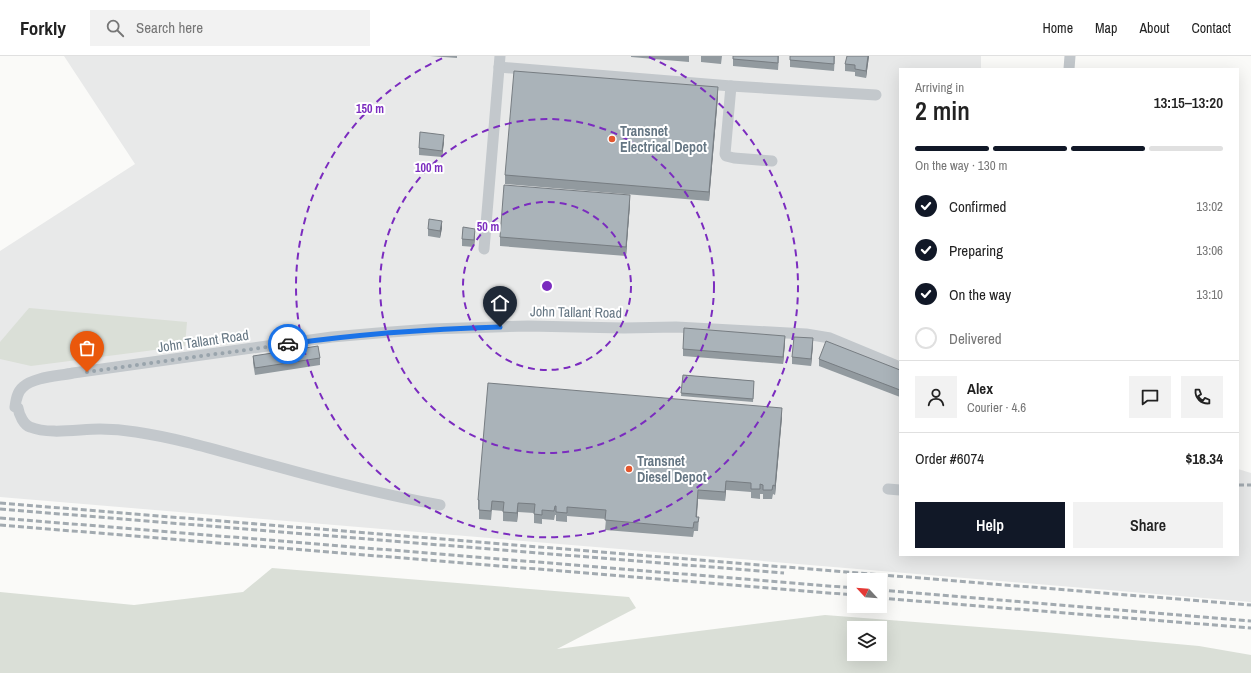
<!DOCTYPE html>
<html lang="en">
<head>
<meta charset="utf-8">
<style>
	:root { --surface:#fff; --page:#f2f2f2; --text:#222; --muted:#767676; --line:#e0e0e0; --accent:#111827 }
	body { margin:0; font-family:"Archivo Narrow",sans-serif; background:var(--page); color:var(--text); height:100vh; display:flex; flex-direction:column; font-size:15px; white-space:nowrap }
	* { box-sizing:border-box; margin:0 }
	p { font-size:13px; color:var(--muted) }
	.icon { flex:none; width:22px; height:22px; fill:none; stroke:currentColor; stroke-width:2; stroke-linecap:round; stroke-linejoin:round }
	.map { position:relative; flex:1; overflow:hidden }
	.panel { position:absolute; left:899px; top:12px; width:340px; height:488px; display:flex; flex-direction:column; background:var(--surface); border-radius:0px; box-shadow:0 4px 16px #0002 }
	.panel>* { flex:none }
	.needle { width:26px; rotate:296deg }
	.buttons { position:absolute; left:847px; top:517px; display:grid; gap:8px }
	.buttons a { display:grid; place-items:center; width:40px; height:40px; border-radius:0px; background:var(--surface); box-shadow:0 4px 16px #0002; font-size:20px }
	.pin { position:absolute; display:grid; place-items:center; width:34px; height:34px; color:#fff; margin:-41px -17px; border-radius:50% 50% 50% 0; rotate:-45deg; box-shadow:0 0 4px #0007 }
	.pin .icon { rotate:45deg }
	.courier { position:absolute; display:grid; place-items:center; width:40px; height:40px; margin:-20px; border:3px solid #1a73e8; border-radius:50%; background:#fff; color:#222; box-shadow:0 1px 5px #0007 }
	.headline em { font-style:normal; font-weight:600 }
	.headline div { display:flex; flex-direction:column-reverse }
	.headline { display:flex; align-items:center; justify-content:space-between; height:68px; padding:0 16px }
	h1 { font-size:26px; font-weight:600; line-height:30px }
	.bar { display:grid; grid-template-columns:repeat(4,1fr); gap:6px 4px; align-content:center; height:48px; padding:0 16px }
	.bar i { height:5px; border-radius:3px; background:var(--line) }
	.bar .selected { background:var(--accent) }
	.bar p { grid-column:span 4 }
	.line { display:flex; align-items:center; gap:10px; padding:0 16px; border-top:1px solid var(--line) }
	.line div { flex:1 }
	.round { display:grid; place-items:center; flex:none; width:42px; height:42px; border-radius:0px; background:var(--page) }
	ol { padding:0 16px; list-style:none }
	li { display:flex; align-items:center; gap:12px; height:44px }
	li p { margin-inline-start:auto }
	li .icon { padding:4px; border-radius:50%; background:var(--accent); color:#fff; stroke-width:4 }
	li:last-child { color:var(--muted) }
	li i { width:22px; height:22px; border:2px solid var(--line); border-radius:50% }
	.action { display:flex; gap:8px; margin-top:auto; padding:8px 16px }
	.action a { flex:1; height:46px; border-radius:0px; background:var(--accent); color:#fff; font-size:16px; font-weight:600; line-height:46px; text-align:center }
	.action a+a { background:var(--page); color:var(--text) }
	header { display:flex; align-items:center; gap:24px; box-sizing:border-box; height:56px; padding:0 20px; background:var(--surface); border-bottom:1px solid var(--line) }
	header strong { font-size:19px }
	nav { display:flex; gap:22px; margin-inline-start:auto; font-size:14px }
	.search { width:280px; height:36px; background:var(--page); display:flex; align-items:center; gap:10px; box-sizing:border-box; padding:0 14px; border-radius:0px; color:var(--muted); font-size:15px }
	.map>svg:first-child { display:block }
	.built { fill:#e8e9e9 }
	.green { fill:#dadfd7; fill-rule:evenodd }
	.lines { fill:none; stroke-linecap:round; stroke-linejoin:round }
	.minor { stroke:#c3c8cc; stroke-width:11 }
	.rail { stroke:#a2aab0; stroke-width:3; stroke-dasharray:6 3; stroke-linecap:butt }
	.wall { fill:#929a9f }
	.shaded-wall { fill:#777d82 }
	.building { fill:#aab3b9; stroke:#777d82 }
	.done { stroke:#99a4ac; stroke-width:4; stroke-dasharray:0 7.2 }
	.route { stroke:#1a73e8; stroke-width:5 }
	.ring { fill:none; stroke:#7b2cbf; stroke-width:2; stroke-dasharray:7 5 }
	.poi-dot { fill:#e4572e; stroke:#fff; stroke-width:1.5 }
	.labels { text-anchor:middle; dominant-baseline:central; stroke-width:4; stroke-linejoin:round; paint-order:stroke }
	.poi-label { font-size:14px; font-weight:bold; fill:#657683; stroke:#fff; text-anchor:start }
	.street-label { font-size:14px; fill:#657683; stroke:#fff }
	.centre { fill:#7b2cbf; stroke:#fff; stroke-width:2 }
	.ring-label { font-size:12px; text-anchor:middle; font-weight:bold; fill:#7b2cbf; stroke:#fff; stroke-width:4; stroke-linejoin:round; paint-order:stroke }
</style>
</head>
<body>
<header>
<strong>Forkly</strong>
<div class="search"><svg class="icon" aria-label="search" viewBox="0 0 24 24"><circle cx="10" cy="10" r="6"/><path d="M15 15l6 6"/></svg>Search here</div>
<nav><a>Home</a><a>Map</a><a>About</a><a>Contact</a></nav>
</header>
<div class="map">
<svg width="1251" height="617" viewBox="0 0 1251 617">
	<rect width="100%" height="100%" fill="#fafaf8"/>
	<!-- built -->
	<polygon class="built" points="64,0 981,0 981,13 900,13 900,499 1238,499 1238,413 1251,417 1251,546 0,441 0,195 135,108"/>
	<!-- green -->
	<g class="green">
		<polygon points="29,252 187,266 185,290 31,310 0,303 0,286"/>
		<path d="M272,512l357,29 7,11 -79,41 268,-34 219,17 155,14 52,9v18h-1251v-81l134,13 109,-13zM854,572h26v26h-26z"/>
	</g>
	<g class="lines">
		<!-- minor -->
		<g class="minor">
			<polyline points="499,11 731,30 876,39"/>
			<polyline points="1069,13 1070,0"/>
			<polyline points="731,30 725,98 726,100 734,102 772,105"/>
			<polyline points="484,193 500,0"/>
			<polyline points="888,433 900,434"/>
			<path d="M440,449c-55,-10 -111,-24 -165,-39 -46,-12 -92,-27 -139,-34 -12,-2 -24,-3 -36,-3 -21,0 -50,6 -70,-2 -6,-2 -11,-12 -12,-19l-3,-1c1,-7 2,-15 8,-20 10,-10 36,-11 50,-14l259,-36 46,-4 53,-4 97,-3 96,2 52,-1 130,7 24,4 70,29"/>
		</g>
		<!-- rail -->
		<g class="rail">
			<polyline points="1238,429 1251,429"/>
			<polyline points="0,447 1251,549"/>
			<polyline points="0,453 784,517"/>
			<polyline points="0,462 854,532"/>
			<polyline points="0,469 854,539"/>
			<polyline points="880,534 1251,565"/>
			<polyline points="880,542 1251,572"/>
		</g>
	</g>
	<!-- wall -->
	<g class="wall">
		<polygon points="430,0 457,0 457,2"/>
		<polygon points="631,0 689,0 689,6 631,1"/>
		<polygon points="701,0 722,0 721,8 701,6"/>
		<polygon points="733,0 779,0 778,14 733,10"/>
		<polygon points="790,0 835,0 834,15 790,11"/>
		<polygon points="869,0 866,22 855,20 855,16 845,15 845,8"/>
		<polygon points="718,40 709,145 505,128 505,119"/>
		<polygon points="444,86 442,101 419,99 419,92"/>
		<polygon points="630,148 626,200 500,190 500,181"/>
		<polygon points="442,172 440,182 428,180 428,173"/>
		<polygon points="475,180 474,191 462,190 462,183"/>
		<polygon points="785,287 783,308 683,300 683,293"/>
		<polygon points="813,289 811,310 792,308 792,301"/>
		<polygon points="253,300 320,302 320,309 255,319 253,307"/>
		<polygon points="819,303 900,314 900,341 819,310"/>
		<polygon points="683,319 754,325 753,346 681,340"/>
		<polygon points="782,361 775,439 773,438 772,443 763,443 763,438 760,438 760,443 751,442 751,436 726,434 725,445 698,443 697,461 699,461 698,475 694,475 693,481 605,474 606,463 567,460 567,466 556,465 556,459 555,459 554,464 542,463 542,468 534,467 534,457 518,456 517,466 503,465 503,455 492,454 491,464 479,463 479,453 478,453 478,444"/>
	</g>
	<!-- shaded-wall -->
	<g class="shaded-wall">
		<polygon points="868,0 869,0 866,22 866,15"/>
		<polygon points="718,31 718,40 709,145 709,136"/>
		<polygon points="444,79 444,86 442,101 442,95"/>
		<polygon points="630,139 630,148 626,200 626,191"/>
		<polygon points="442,165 442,172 440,182 440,175"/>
		<polygon points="475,173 475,180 474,191 474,184"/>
		<polygon points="785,280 785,287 783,308 783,301"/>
		<polygon points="813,282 813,289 811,310 811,303"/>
		<polygon points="782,352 782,361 775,439 775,430"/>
		<polygon points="726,425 726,434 725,445 725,436"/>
		<polygon points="698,434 698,443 696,466 696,461"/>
		<polygon points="518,447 518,456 517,466 517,457"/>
	</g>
	<!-- building -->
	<g class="building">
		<polygon points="733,0 778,0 778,7 733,3"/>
		<polygon points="790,0 834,0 834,8 790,4"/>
		<polygon points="847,0 868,0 866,15 855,13 855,9 845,8"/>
		<polygon points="514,15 718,31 709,136 505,119"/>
		<polygon points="420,76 444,79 442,95 419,92"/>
		<polygon points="504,129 630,139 626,191 500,181"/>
		<polygon points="429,163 442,165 440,175 428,173"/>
		<polygon points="463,171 475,173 474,184 462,183"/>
		<polygon points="684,272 785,280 783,301 683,293"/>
		<polygon points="794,281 813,282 811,303 792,301"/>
		<polygon points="826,285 900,314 900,334 819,303"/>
		<polygon points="318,290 320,302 255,312 253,300"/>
		<polygon points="683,319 754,325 753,343 681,337"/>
		<polygon points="488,327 782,352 775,430 773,429 772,434 763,434 763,429 760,428 760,433 751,433 751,427 726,425 725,436 698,434 696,461 699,461 698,466 694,466 693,472 605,464 606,454 567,451 567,457 556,456 556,450 555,450 554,455 542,454 542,459 534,458 535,448 518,447 517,457 503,456 504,446 492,445 491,455 479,454 479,444 478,444"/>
	</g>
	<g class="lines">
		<!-- done -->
		<polyline class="done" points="87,316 288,288"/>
		<!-- route -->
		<path class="route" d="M288,288c71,-10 141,-15 212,-17"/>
	</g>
	<!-- distance rings -->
	<g class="ring">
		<circle cx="547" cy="230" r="84"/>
		<circle cx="547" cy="230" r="167"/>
		<path d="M649 1A251 251 0 1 1 445 1"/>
	</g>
	<!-- markers -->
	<g class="poi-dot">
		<circle cx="612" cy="83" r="4"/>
		<circle cx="629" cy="413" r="4"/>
	</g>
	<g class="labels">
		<!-- poi labels -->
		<g class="poi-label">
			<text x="620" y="75">Transnet<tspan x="620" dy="16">Electrical Depot</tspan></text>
			<text x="637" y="405">Transnet<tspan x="637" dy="16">Diesel Depot</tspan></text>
		</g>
		<!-- street labels -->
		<g class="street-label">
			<text transform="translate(576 256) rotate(1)">John Tallant Road</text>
			<text transform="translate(203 285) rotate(-8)">John Tallant Road</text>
		</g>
	</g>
	<circle cx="547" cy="230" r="6" class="centre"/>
	<g class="ring-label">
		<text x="370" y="57">150 m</text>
		<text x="429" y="116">100 m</text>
		<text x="488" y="175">50 m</text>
	</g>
</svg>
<div class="buttons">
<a><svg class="needle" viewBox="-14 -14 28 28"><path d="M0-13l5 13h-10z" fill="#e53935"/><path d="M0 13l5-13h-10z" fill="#767676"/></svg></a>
<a><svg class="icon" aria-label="layers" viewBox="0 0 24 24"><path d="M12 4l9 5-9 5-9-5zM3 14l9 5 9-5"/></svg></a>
</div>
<div class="pin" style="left:87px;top:316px;background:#ea580c"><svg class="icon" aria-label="bag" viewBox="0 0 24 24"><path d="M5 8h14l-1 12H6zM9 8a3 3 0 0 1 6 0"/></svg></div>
<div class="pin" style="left:500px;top:271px;background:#1f2937"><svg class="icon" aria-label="home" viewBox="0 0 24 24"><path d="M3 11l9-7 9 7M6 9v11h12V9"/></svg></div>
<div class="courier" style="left:288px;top:288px"><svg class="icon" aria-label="car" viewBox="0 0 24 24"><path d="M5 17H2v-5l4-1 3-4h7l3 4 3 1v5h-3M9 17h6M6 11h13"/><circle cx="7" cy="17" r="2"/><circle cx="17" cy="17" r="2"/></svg></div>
<section class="panel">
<div class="headline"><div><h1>2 min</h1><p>Arriving in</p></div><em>13:15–13:20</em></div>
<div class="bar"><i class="selected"></i><i class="selected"></i><i class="selected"></i><i></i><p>On the way · 130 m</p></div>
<ol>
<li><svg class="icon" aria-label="check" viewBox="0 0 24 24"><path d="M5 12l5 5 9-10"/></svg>Confirmed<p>13:02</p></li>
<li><svg class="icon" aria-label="check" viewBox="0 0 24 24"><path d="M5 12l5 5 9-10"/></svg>Preparing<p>13:06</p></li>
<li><svg class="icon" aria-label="check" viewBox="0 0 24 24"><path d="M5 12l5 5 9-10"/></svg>On the way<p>13:10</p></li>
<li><i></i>Delivered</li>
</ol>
<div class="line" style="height:72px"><a class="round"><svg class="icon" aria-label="person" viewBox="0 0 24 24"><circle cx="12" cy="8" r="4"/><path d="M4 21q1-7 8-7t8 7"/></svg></a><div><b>Alex</b><p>Courier · 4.6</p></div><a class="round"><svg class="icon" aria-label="chat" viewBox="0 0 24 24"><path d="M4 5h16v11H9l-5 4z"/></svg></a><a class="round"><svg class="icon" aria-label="phone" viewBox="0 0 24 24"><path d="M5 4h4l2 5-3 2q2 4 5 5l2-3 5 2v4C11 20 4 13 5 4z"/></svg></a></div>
<div class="line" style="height:52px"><div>Order #6074</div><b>$18.34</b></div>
<div class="action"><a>Help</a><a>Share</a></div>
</section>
</div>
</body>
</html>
